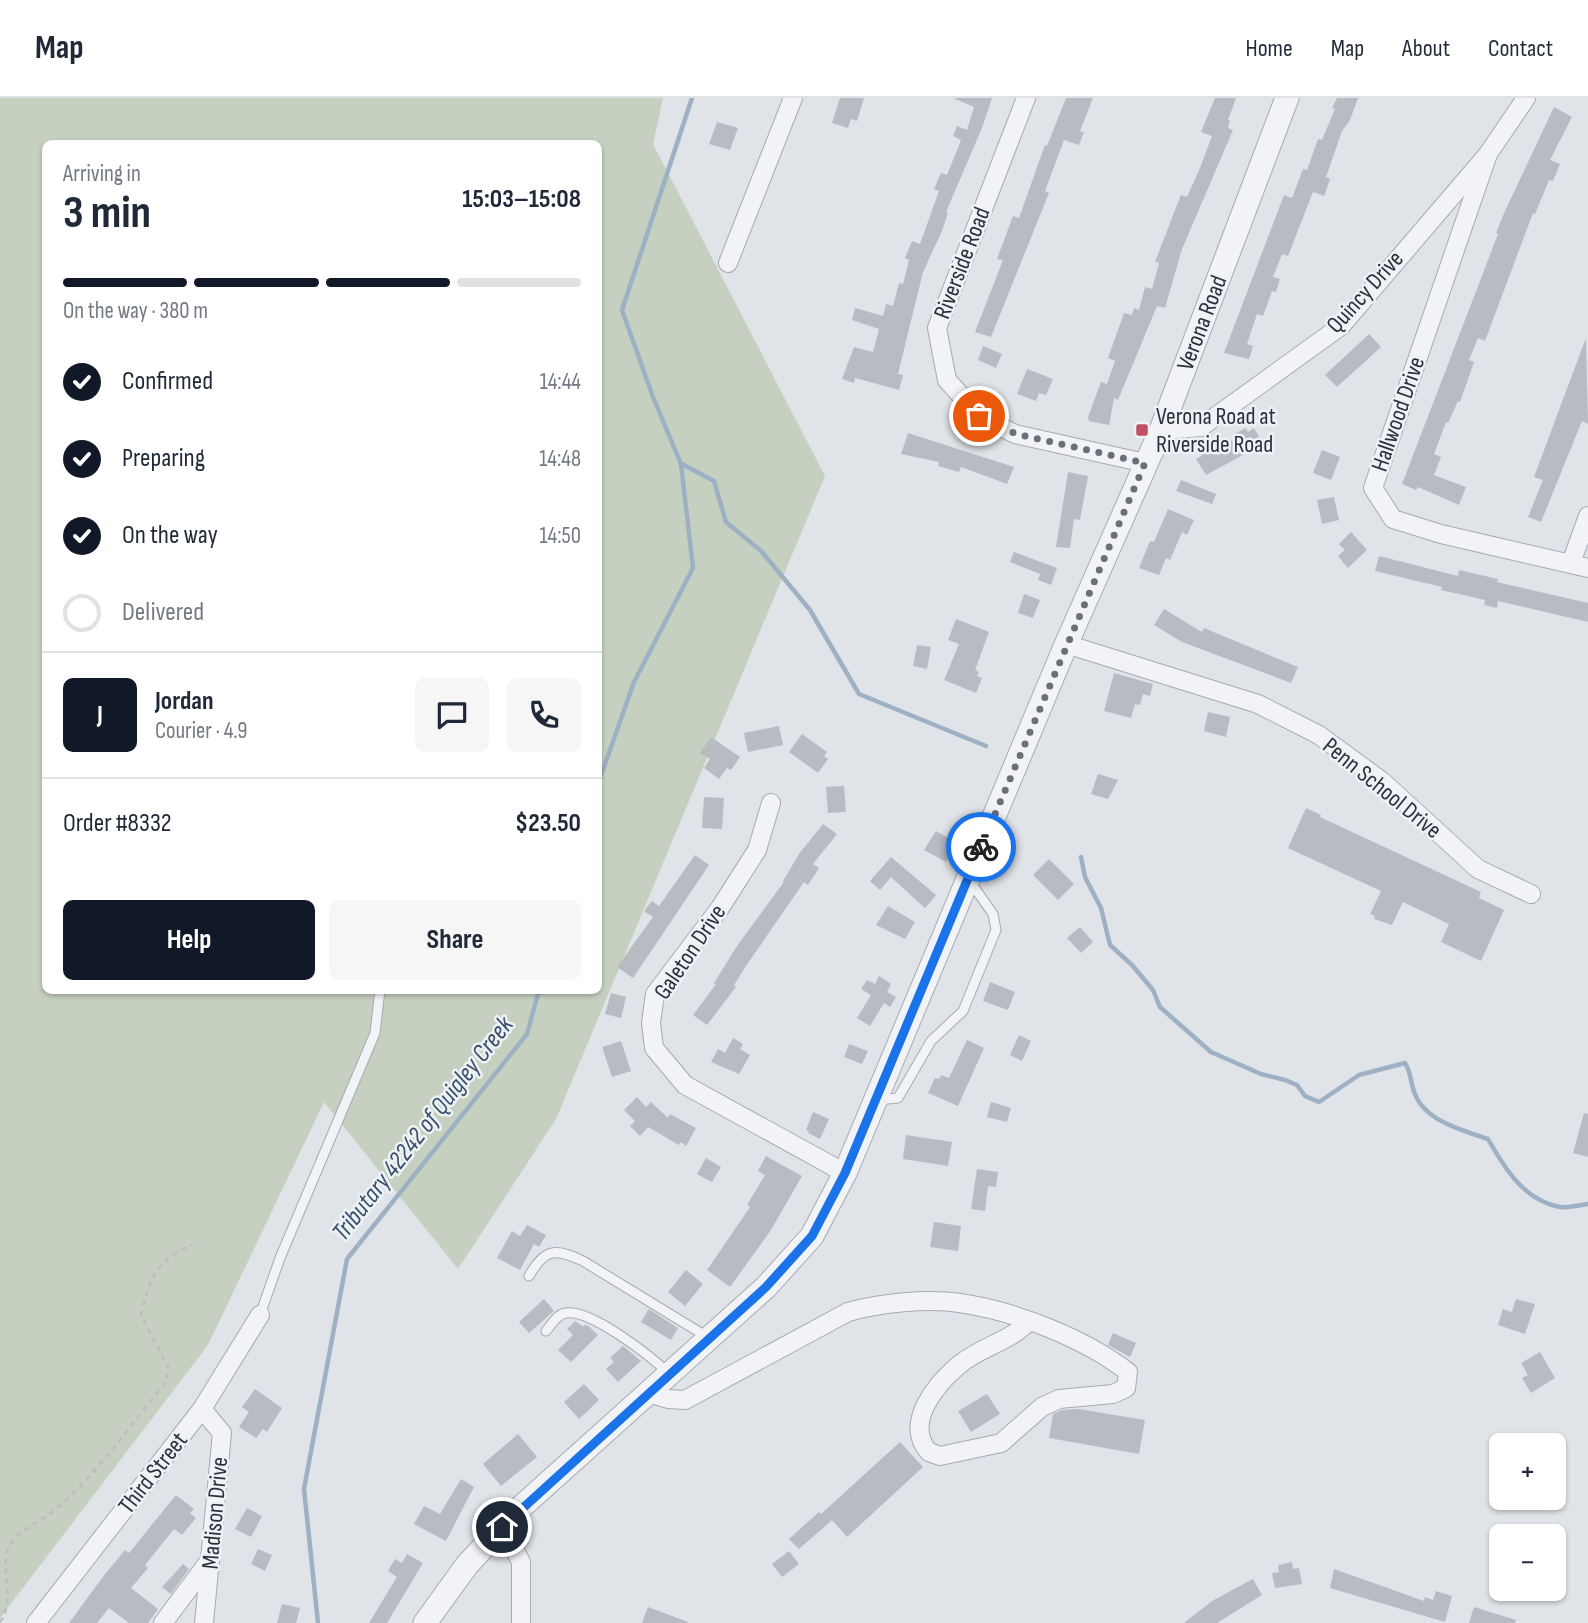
<!DOCTYPE html>
<html lang="en">
<head>
<meta charset="utf-8">
<style>
	:root { --surface:#fff; --page:#f6f6f7; --text:#1f2937; --muted:#747a83; --line:#e0e1e3; --accent:#111827 }
	body { margin:0; font-family:"Sofia Sans Condensed",sans-serif; background:var(--page); color:var(--text); height:100vh; display:flex; flex-direction:column; font-size:26px; white-space:nowrap }
	* { box-sizing:border-box; margin:0 }
	p { font-size:23px; color:var(--muted) }
	.icon { flex:none; width:38px; height:38px; fill:none; stroke:currentColor; stroke-width:2; stroke-linecap:round; stroke-linejoin:round }
	.map { position:relative; flex:1; overflow:hidden }
	.drawer { position:absolute; left:42px; top:42px; width:560px; height:854px; display:flex; flex-direction:column; background:var(--surface); border-radius:10px; box-shadow:0 2px 5px #0004 }
	.drawer>* { flex:none }
	.buttons { position:absolute; left:1489px; top:1335px; display:grid; gap:14px }
	.buttons a { display:grid; place-items:center; width:77px; height:77px; border-radius:10px; background:var(--surface); box-shadow:0 2px 5px #0004; font-size:35px }
	.pin { position:absolute; display:grid; place-items:center; width:60px; height:60px; color:#fff; margin:-30px; border:4px solid #fff; border-radius:50%; box-shadow:0 2px 7px #0007 }
	.courier { position:absolute; display:grid; place-items:center; width:70px; height:70px; margin:-35px; border:5px solid #1a73e8; border-radius:50%; background:#fff; color:#222; box-shadow:0 2px 9px #0007 }
	.summary em { font-style:normal; font-weight:700 }
	.summary div { display:flex; flex-direction:column-reverse }
	.summary { display:flex; align-items:center; justify-content:space-between; height:119px; padding:0 21px }
	h1 { font-size:46px; font-weight:700; line-height:52px }
	.bar { display:grid; grid-template-columns:repeat(4,1fr); gap:10px 7px; align-content:center; height:84px; padding:0 21px }
	.bar i { height:9px; border-radius:5px; background:var(--line) }
	.bar .on { background:var(--accent) }
	.bar p { grid-column:span 4 }
	.line { display:flex; align-items:center; gap:18px; padding:0 21px; border-top:2px solid var(--line) }
	.line div { flex:1 }
	.round { display:grid; place-items:center; flex:none; width:74px; height:74px; border-radius:10px; background:var(--page) }
	ol { padding:0 21px; list-style:none }
	li { display:flex; align-items:center; gap:21px; height:77px }
	li p { margin-inline-start:auto }
	li .icon { padding:7px; border-radius:50%; background:var(--accent); color:#fff; stroke-width:4 }
	li:last-child { color:var(--muted) }
	li i { width:38px; height:38px; border:4px solid var(--line); border-radius:50% }
	.button { display:flex; gap:14px; margin-top:auto; padding:14px 21px }
	.button a { flex:1; height:80px; border-radius:10px; background:var(--accent); color:#fff; font-size:28px; font-weight:700; line-height:80px; text-align:center }
	.button a+a { background:var(--page); color:var(--text) }
	header { display:flex; align-items:center; gap:42px; box-sizing:border-box; height:98px; padding:0 35px; background:var(--surface); border-bottom:2px solid var(--line) }
	header strong { font-size:33px }
	nav { display:flex; gap:38px; margin-inline-start:auto; font-size:24px }
	.map>svg:first-child { display:block }
	.green { fill:#c6d0c1; fill-rule:evenodd }
	.lines { fill:none; stroke-linecap:round; stroke-linejoin:round }
	.stream { stroke:#9eb1c4; stroke-width:4.5 }
	.building { fill:#b7bcc3 }
	.service-casing { stroke:#a6aab1; stroke-width:11 }
	.minor-casing { stroke:#a6aab1; stroke-width:20 }
	.tertiary-casing { stroke:#a6aab1; stroke-width:25 }
	.path { stroke:#babdc2; stroke-width:2.5; stroke-dasharray:5 5; stroke-linecap:butt }
	.service { stroke:#f2f3f6; stroke-width:9 }
	.minor { stroke:#f2f3f6; stroke-width:18 }
	.tertiary { stroke:#f2f3f6; stroke-width:23 }
	.done { stroke:#6a6f78; stroke-width:7; stroke-dasharray:0 12.6 }
	.route { stroke:#1a73e8; stroke-width:9 }
	.poi-dot { fill:#c15064; stroke:#eff2f5; stroke-width:2.5 }
	.labels { text-anchor:middle; dominant-baseline:central; stroke-width:5; stroke-linejoin:round; paint-order:stroke }
	.street-label { font-size:24px; fill:#2a313d; stroke:#eff2f5 }
	.poi-label { font-size:24px; fill:#2a313d; stroke:#eff2f5; text-anchor:start }
	.water-label { font-size:26px; font-style:italic; fill:#38516d; stroke:#eff2f5 }
</style>
</head>
<body>
<header>
<strong>Map</strong>
<nav><a>Home</a><a>Map</a><a>About</a><a>Contact</a></nav>
</header>
<div class="map">
<svg width="1588" height="1525" viewBox="0 0 1588 1525">
	<rect width="100%" height="100%" fill="#e0e3e7"/>
	<!-- green -->
	<path class="green" d="M0,0h663l-10,46 172,332 -269,643 -98,150 -134,-167 -116,243 -208,273zM46,46h552v846h-552z"/>
	<g class="lines">
		<!-- stream -->
		<g class="stream">
			<polyline points="682,366 714,383 726,424 761,453 810,512 859,596 986,648"/>
			<polyline points="598,686 634,584 693,470 681,366 653,299 622,212 692,0"/>
			<path d="M1081,759l4,20 16,31 9,37 22,20 21,25 7,17 51,45 50,22 24,6 12,5 8,11 14,6 40,-27 46,-12c7,11 5,20 10,31 10,27 49,37 73,45 16,28 36,62 72,68 8,1 20,-2 28,-3"/>
			<polyline points="318,1525 304,1391 347,1161 527,936 539,892"/>
		</g>
	</g>
	<!-- building -->
	<g class="building">
		<polygon points="840,0 864,0 857,23 851,21 848,30 832,25"/>
		<polygon points="953,0 992,0 982,30 946,114 948,115 942,133 923,174 898,276 903,277 899,292 855,280 854,285 842,281 854,249 873,254 879,231 852,222 855,210 883,218 886,206 893,208 899,185 903,186 909,162 905,160 912,143 920,146 939,93 934,91 941,75 947,77 961,42 953,38 957,28 967,32 974,9"/>
		<polygon points="1066,0 1093,0 1080,33 1084,34 1079,47 1064,42 1045,93 1049,95 991,239 975,234 1003,162 997,161 1013,118 1019,120 1045,47 1047,48"/>
		<polygon points="1215,0 1236,0 1228,22 1230,23 1228,30 1233,32 1182,151 1165,210 1157,208 1118,302 1114,300 1109,327 1089,323 1088,319 1101,284 1107,286 1115,263 1108,260 1124,215 1132,217 1134,210 1139,212 1145,189 1152,191 1159,165 1155,164 1170,125 1181,97 1187,99 1200,70 1212,38 1201,34"/>
		<polygon points="1337,0 1358,0 1350,22 1342,33 1326,79 1330,81 1324,98 1313,94 1288,158 1282,156 1273,179 1280,181 1276,194 1272,193 1263,218 1257,216 1247,246 1253,248 1249,261 1224,255 1284,97 1292,100 1303,71 1307,72 1318,41 1322,42 1335,11 1332,10"/>
		<polygon points="1554,9 1572,19 1550,62 1560,66 1553,83 1549,82 1535,116 1533,115 1485,243 1478,240 1469,262 1474,264 1460,304 1458,303 1448,325 1446,324 1434,356 1441,359 1434,377 1466,389 1459,407 1418,389 1416,392 1402,386 1498,136 1496,135 1505,113"/>
		<polygon points="717,24 738,30 730,52 709,46"/>
		<polygon points="1369,236 1381,249 1337,289 1325,277"/>
		<polygon points="1586,240 1588,326 1582,323 1541,424 1528,419 1543,382 1534,379"/>
		<polygon points="983,248 1002,256 996,270 978,262"/>
		<polygon points="1027,271 1053,281 1046,297 1039,295 1036,303 1017,296"/>
		<polygon points="1246,330 1248,334 1254,330 1263,346 1206,377 1196,361 1202,358 1200,354 1210,348 1212,353 1237,340 1234,336"/>
		<polygon points="908,335 1014,369 1007,386 961,369 959,374 938,368 939,364 901,356"/>
		<polygon points="1322,352 1340,359 1331,382 1313,375"/>
		<polygon points="1068,374 1088,378 1080,422 1074,421 1070,450 1056,449"/>
		<polygon points="1181,382 1216,396 1212,406 1176,393"/>
		<polygon points="1334,399 1339,422 1322,426 1317,402"/>
		<polygon points="1168,411 1194,422 1187,437 1182,434 1170,462 1166,460 1159,477 1139,470 1150,443 1154,444"/>
		<polygon points="1351,434 1367,452 1348,470 1338,458 1345,452 1339,446"/>
		<polygon points="1014,454 1057,470 1051,487 1038,482 1040,476 1010,464"/>
		<polygon points="1379,458 1458,478 1459,472 1498,481 1497,484 1588,505 1588,524 1498,503 1497,510 1484,507 1485,502 1441,492 1442,489 1375,473"/>
		<polygon points="1024,496 1040,502 1033,520 1018,515"/>
		<polygon points="1164,511 1202,534 1204,530 1298,569 1291,585 1182,544 1154,527"/>
		<polygon points="956,521 989,534 975,572 979,574 977,578 982,580 976,595 944,582 959,546 948,542"/>
		<polygon points="917,547 931,549 927,571 913,568"/>
		<polygon points="1114,575 1153,586 1150,598 1143,596 1140,607 1135,606 1131,620 1104,613"/>
		<polygon points="1208,614 1230,619 1226,639 1204,633"/>
		<polygon points="779,628 783,647 748,654 744,635"/>
		<polygon points="802,636 827,654 824,658 828,661 818,675 789,654"/>
		<polygon points="711,639 740,659 731,672 727,670 719,681 704,670 710,661 700,655"/>
		<polygon points="1098,676 1118,682 1108,701 1091,696"/>
		<polygon points="844,688 846,714 828,715 826,689"/>
		<polygon points="704,699 724,700 722,731 702,730"/>
		<polygon points="1306,710 1321,717 1320,719 1481,794 1479,800 1504,812 1481,863 1441,844 1449,826 1403,804 1392,827 1374,821 1375,818 1370,816 1381,793 1288,750"/>
		<polygon points="823,726 837,736 813,766 819,770 808,787 804,784 746,868 734,887 736,889 707,927 693,917 716,886 714,885 737,848 784,784 783,783 799,756"/>
		<polygon points="936,733 957,745 946,764 924,752"/>
		<polygon points="695,757 709,767 633,880 617,869 653,819 644,813 652,803 659,808"/>
		<polygon points="891,759 936,797 925,810 891,779 880,792 870,783"/>
		<polygon points="1049,761 1074,786 1058,802 1033,777"/>
		<polygon points="888,808 915,824 905,841 876,827"/>
		<polygon points="1080,829 1093,844 1081,855 1067,840"/>
		<polygon points="879,878 891,886 887,894 896,899 890,909 884,905 870,928 857,920 871,897 861,891 867,882 875,886"/>
		<polygon points="990,884 1015,894 1008,912 983,903"/>
		<polygon points="611,895 626,899 621,920 605,916"/>
		<polygon points="1019,937 1031,943 1022,963 1010,957"/>
		<polygon points="733,940 743,946 740,951 750,957 739,976 711,964 718,951 725,955"/>
		<polygon points="967,942 984,950 958,1008 928,995 935,980 939,981 941,977 949,980"/>
		<polygon points="621,943 631,973 612,979 602,949"/>
		<polygon points="849,946 868,953 862,966 844,959"/>
		<polygon points="637,999 646,1009 651,1004 668,1020 670,1016 696,1030 686,1048 681,1044 679,1047 648,1029 640,1038 630,1028 635,1023 624,1012"/>
		<polygon points="991,1004 1011,1010 1007,1024 987,1019"/>
		<polygon points="813,1014 829,1021 820,1041 808,1035 809,1033 806,1032"/>
		<polygon points="1584,1015 1588,1016 1588,1059 1573,1055"/>
		<polygon points="906,1037 952,1044 948,1068 903,1061"/>
		<polygon points="766,1058 802,1078 771,1132 730,1189 707,1172 750,1109 747,1107 765,1077 758,1073"/>
		<polygon points="706,1060 721,1069 712,1084 697,1076"/>
		<polygon points="977,1071 998,1074 996,1089 988,1088 985,1113 971,1111"/>
		<polygon points="934,1124 961,1128 958,1153 930,1149"/>
		<polygon points="527,1127 546,1137 539,1149 534,1146 520,1172 497,1160 512,1133 520,1138"/>
		<polygon points="686,1172 703,1186 685,1208 668,1194"/>
		<polygon points="544,1201 554,1213 529,1235 519,1224"/>
		<polygon points="1516,1201 1535,1206 1525,1236 1498,1227 1503,1211 1512,1214"/>
		<polygon points="649,1211 678,1230 671,1242 641,1224"/>
		<polygon points="575,1223 582,1228 587,1227 598,1237 571,1264 558,1252 573,1237 567,1231"/>
		<polygon points="1113,1235 1136,1245 1130,1259 1108,1247"/>
		<polygon points="623,1248 641,1263 618,1284 606,1271 614,1264 610,1260"/>
		<polygon points="1540,1254 1555,1280 1531,1295 1522,1280 1528,1277 1521,1265"/>
		<polygon points="584,1286 599,1302 579,1321 564,1304"/>
		<polygon points="255,1291 282,1310 267,1334 263,1331 256,1340 239,1329 249,1314 242,1309"/>
		<polygon points="987,1296 1000,1316 971,1334 958,1313"/>
		<polygon points="1079,1311 1145,1322 1139,1356 1049,1340 1053,1316 1062,1312"/>
		<polygon points="518,1336 537,1359 501,1388 483,1366"/>
		<polygon points="900,1344 923,1369 847,1439 832,1422 799,1451 789,1441 819,1414 821,1416"/>
		<polygon points="461,1381 474,1389 446,1443 414,1426 424,1408 440,1416"/>
		<polygon points="176,1397 194,1411 190,1415 196,1420 182,1437 174,1431 145,1467 148,1470 131,1490 158,1511 148,1525 129,1525 109,1510 97,1525 69,1525 105,1476 125,1452 129,1455"/>
		<polygon points="247,1410 262,1418 251,1439 235,1431"/>
		<polygon points="258,1451 272,1457 265,1473 251,1466"/>
		<polygon points="789,1453 799,1466 782,1479 772,1466"/>
		<polygon points="407,1456 423,1465 387,1525 369,1525 397,1479 388,1473 395,1461 402,1465"/>
		<polygon points="1292,1464 1293,1471 1299,1470 1302,1486 1275,1490 1272,1475 1279,1474 1278,1467"/>
		<polygon points="183,1466 189,1471 171,1496 162,1489"/>
		<polygon points="1334,1471 1424,1503 1425,1499 1433,1502 1436,1493 1452,1498 1445,1524 1330,1490"/>
		<polygon points="1253,1481 1262,1497 1217,1525 1184,1525 1212,1503"/>
		<polygon points="282,1506 300,1510 296,1525 277,1525"/>
		<polygon points="648,1509 688,1524 687,1525 642,1525"/>
		<polygon points="1474,1509 1516,1522 1515,1525 1469,1525"/>
	</g>
	<g class="lines">
		<defs>
			<g id="service">
				<polyline points="877,1002 898,1000 931,943 963,913 996,832 993,816 969,782"/>
				<path d="M529,1178c16,-28 26,-28 54,-15l126,77"/>
				<polyline points="260,1217 280,1160 375,935 380,892"/>
				<path d="M546,1233c6,-7 11,-17 20,-18 25,-4 86,44 103,61"/>
			</g>
			<g id="minor">
				<polyline points="1026,0 937,230 947,282 979,318 1015,336 1145,365"/>
				<polyline points="1488,56 1373,390 1393,421 1441,436 1588,470"/>
				<polyline points="728,165 793,0"/>
				<polyline points="1161,332 1201,329 1341,228 1488,56 1526,0"/>
				<polyline points="1571,465 1588,418"/>
				<polyline points="1066,546 1258,606 1319,637 1383,684 1478,771 1531,796"/>
				<polyline points="771,705 757,752 720,810 655,896 651,925 654,950 685,987 845,1075"/>
				<path d="M648,1295l20,6 17,1 163,-88c32,-9 79,-14 112,-9 55,8 124,35 168,69l-2,16 -13,6 -54,5 -17,8 -41,36 -61,13 -11,-4c-26,-28 7,-68 30,-87 21,-18 50,-23 69,-43"/>
				<polyline points="202,1311 222,1335 204,1525"/>
				<polyline points="502,1429 521,1464 521,1525"/>
				<polyline points="36,1525 202,1311 260,1217"/>
				<polyline points="163,1525 210,1462"/>
			</g>
			<polyline id="tertiary" points="425,1525 467,1467 519,1411 766,1189 812,1138 845,1075 1065,549 1161,332 1287,0"/>
		</defs>
		<!-- service casing -->
		<use href="#service" class="service-casing"/>
		<!-- minor casing -->
		<use href="#minor" class="minor-casing"/>
		<!-- tertiary casing -->
		<use href="#tertiary" class="tertiary-casing"/>
		<!-- path -->
		<path class="path" d="M0,1524c16,-22 0,-49 8,-73 7,-17 26,-24 40,-34 41,-30 84,-92 117,-132l4,-14 -28,-54c11,-42 13,-51 52,-71"/>
		<!-- service -->
		<use href="#service" class="service"/>
		<!-- minor -->
		<use href="#minor" class="minor"/>
		<!-- tertiary -->
		<use href="#tertiary" class="tertiary"/>
	</g>
	<g class="lines">
		<!-- done -->
		<polyline class="done" points="979,318 1016,336 1145,365 981,749"/>
		<!-- route -->
		<polyline class="route" points="502,1429 766,1189 812,1138 845,1075 981,749"/>
	</g>
	<!-- markers -->
	<rect class="poi-dot" x="1135" y="325" width="14" height="14" rx="3.5"/>
	<g class="labels">
		<!-- street labels -->
		<g class="street-label">
			<text transform="translate(962 165) rotate(-69)">Riverside Road</text>
			<text transform="translate(1365 194) rotate(-48)">Quincy Drive</text>
			<text transform="translate(1202 225) rotate(-69)">Verona Road</text>
			<text transform="translate(1398 316) rotate(-71)">Hallwood Drive</text>
			<text transform="translate(1382 690) rotate(39)">Penn School Drive</text>
			<text transform="translate(690 854) rotate(-56)">Galeton Drive</text>
			<text transform="translate(153 1375) rotate(-52)">Third Street</text>
			<text transform="translate(215 1415) rotate(-85)">Madison Drive</text>
		</g>
		<!-- poi labels -->
		<g class="poi-label">
			<text x="1156" y="318">Verona Road at<tspan x="1156" dy="28">Riverside Road</tspan></text>
		</g>
		<!-- water labels -->
		<g class="water-label">
			<text transform="translate(423 1031) rotate(-52)">Tributary 42242 of Quigley Creek</text>
		</g>
	</g>
</svg>
<div class="buttons">
<a>+</a>
<a>−</a>
</div>
<div class="pin" style="left:979px;top:318px;background:#ea580c"><svg class="icon" aria-label="bag" viewBox="0 0 24 24"><path d="M5 8h14l-1 12H6zM9 8a3 3 0 0 1 6 0"/></svg></div>
<div class="pin" style="left:502px;top:1429px;background:#1f2937"><svg class="icon" aria-label="home" viewBox="0 0 24 24"><path d="M3 11l9-7 9 7M6 9v11h12V9"/></svg></div>
<div class="courier" style="left:981px;top:749px"><svg class="icon" aria-label="bike" viewBox="0 0 24 24"><circle cx="6" cy="16" r="4"/><circle cx="18" cy="16" r="4"/><path d="M6 16l4-8h5l3 8M10 8l3 8H6M13 5h3"/></svg></div>
<section class="drawer">
<div class="summary"><div><h1>3 min</h1><p>Arriving in</p></div><em>15:03–15:08</em></div>
<div class="bar"><i class="on"></i><i class="on"></i><i class="on"></i><i></i><p>On the way · 380 m</p></div>
<ol>
<li><svg class="icon" aria-label="check" viewBox="0 0 24 24"><path d="M5 12l5 5 9-10"/></svg>Confirmed<p>14:44</p></li>
<li><svg class="icon" aria-label="check" viewBox="0 0 24 24"><path d="M5 12l5 5 9-10"/></svg>Preparing<p>14:48</p></li>
<li><svg class="icon" aria-label="check" viewBox="0 0 24 24"><path d="M5 12l5 5 9-10"/></svg>On the way<p>14:50</p></li>
<li><i></i>Delivered</li>
</ol>
<div class="line" style="height:126px"><b class="round" style="background:var(--accent);color:#fff">J</b><div><b>Jordan</b><p>Courier · 4.9</p></div><a class="round"><svg class="icon" aria-label="chat" viewBox="0 0 24 24"><path d="M4 5h16v11H9l-5 4z"/></svg></a><a class="round"><svg class="icon" aria-label="phone" viewBox="0 0 24 24"><path d="M5 4h4l2 5-3 2q2 4 5 5l2-3 5 2v4C11 20 4 13 5 4z"/></svg></a></div>
<div class="line" style="height:91px"><div>Order #8332</div><b>$23.50</b></div>
<div class="button"><a>Help</a><a>Share</a></div>
</section>
</div>
</body>
</html>
